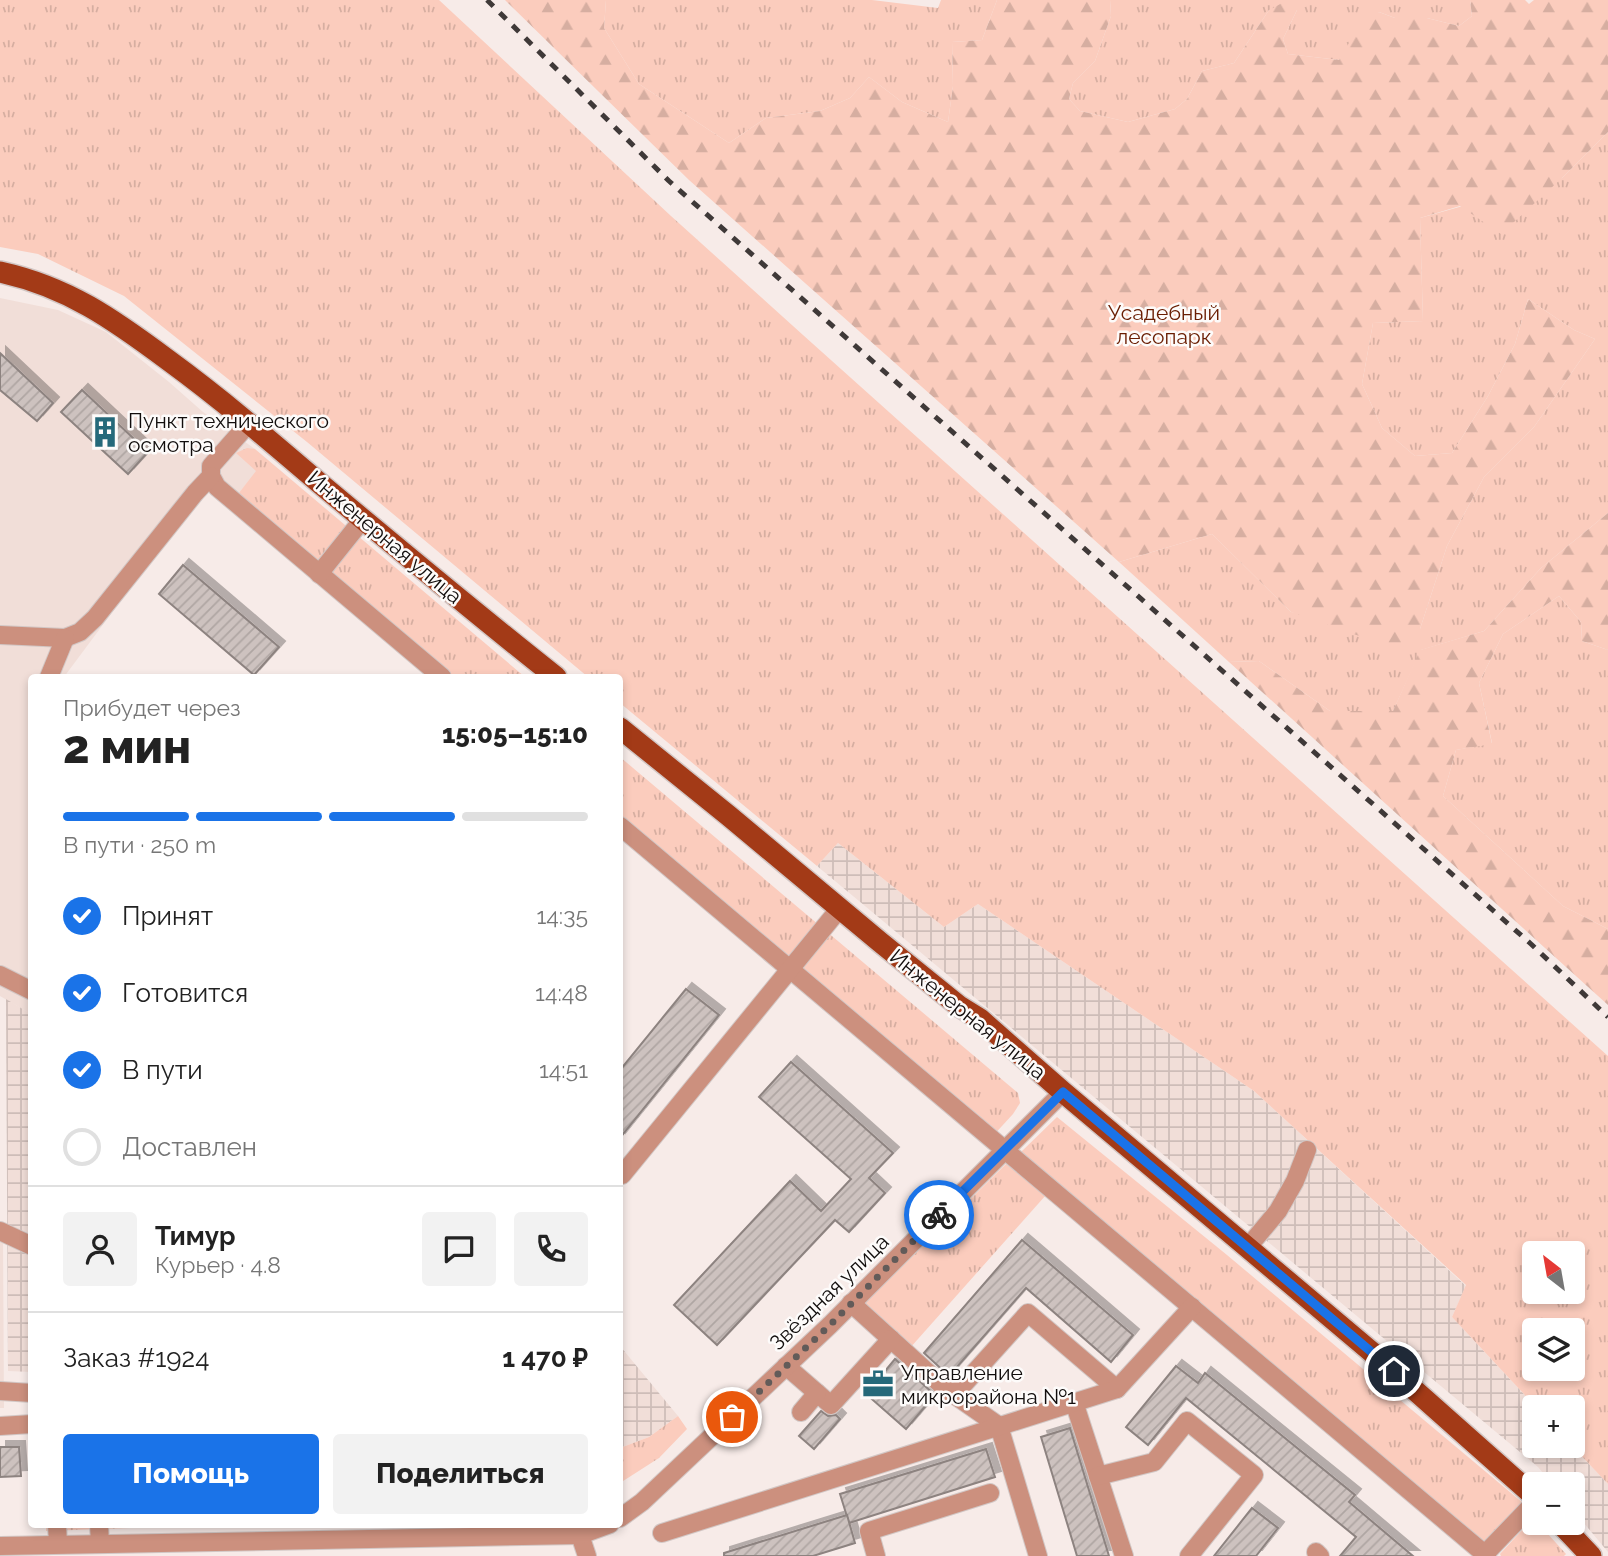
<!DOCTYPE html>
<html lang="ru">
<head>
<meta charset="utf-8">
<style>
	:root { --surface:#fff; --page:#f2f2f2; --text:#222; --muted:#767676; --line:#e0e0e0; --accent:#1a73e8 }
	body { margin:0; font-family:Raleway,sans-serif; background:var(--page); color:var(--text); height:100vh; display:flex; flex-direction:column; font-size:26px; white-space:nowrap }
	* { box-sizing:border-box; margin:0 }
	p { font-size:23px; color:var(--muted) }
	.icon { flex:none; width:38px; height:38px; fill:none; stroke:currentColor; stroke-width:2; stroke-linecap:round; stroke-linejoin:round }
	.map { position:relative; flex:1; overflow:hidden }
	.sheet { position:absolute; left:28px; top:674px; width:595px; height:854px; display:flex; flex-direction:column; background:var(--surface); border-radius:7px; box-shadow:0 4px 10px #0003 }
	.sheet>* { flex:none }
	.needle { width:46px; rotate:329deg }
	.fabs { position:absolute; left:1522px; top:1241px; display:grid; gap:14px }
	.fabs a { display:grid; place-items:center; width:63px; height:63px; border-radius:7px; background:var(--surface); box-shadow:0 4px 10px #0003; font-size:35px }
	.pin { position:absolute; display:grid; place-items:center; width:60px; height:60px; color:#fff; margin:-30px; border:4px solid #fff; border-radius:50%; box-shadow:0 2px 7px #0007 }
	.courier { position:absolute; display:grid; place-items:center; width:70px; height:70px; margin:-35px; border:5px solid #1a73e8; border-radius:50%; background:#fff; color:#222; box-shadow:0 2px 9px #0007 }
	.head em { font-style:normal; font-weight:800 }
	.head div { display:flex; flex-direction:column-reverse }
	.head { display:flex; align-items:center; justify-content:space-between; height:119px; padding:0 35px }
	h1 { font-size:46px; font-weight:800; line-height:52px }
	.bar { display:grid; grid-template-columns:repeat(4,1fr); gap:10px 7px; align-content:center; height:84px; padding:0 35px }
	.bar i { height:9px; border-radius:5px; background:var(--line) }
	.bar .on { background:var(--accent) }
	.bar p { grid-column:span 4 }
	.line { display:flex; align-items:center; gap:18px; padding:0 35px; border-top:2px solid var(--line) }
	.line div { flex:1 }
	.round { display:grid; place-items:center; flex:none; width:74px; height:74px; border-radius:7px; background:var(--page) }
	ol { padding:0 35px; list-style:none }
	li { display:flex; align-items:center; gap:21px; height:77px }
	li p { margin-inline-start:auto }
	li .icon { padding:7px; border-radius:50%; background:var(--accent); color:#fff; stroke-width:4 }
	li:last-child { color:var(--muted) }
	li i { width:38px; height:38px; border:4px solid var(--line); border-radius:50% }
	.primary-button { display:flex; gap:14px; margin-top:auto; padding:14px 35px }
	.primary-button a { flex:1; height:80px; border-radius:7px; background:var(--accent); color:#fff; font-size:28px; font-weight:800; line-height:80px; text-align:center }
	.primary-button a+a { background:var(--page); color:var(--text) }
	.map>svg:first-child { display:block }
	.built { fill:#f1ded8 }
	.industrial { fill:url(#industrial-grid) }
	.grass { fill:url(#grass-tufts); fill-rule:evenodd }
	.forest { fill:url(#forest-firs) }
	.building { fill:url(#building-hatch); stroke:#8d8380; stroke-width:2; filter:url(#shadow) }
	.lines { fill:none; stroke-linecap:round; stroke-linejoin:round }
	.minor-casing { stroke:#d2c7c5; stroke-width:20 }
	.major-casing { stroke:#d2c7c5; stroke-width:24 }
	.minor { stroke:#cc907e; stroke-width:18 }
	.major { stroke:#a33a17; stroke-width:21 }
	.rail { stroke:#3f3938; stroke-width:5; stroke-dasharray:9 9; stroke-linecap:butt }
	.done { stroke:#625b59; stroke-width:7; stroke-dasharray:0 12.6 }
	.route { stroke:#1a73e8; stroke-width:9 }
	.labels { text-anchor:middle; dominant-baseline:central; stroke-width:5; stroke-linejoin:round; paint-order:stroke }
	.park-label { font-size:21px; fill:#6a1d02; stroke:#fdfbfa }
	.poi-label { font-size:21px; fill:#110d0c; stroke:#fdfbfa; text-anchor:start }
	.street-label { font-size:21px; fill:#110d0c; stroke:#fdfbfa }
</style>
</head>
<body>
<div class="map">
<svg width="1608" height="1556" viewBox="0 0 1608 1556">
	<defs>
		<pattern id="industrial-grid" width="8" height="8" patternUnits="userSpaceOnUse" patternTransform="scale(1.75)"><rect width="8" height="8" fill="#f1ded8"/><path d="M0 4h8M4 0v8" fill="none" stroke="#cebdb8"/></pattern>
		<pattern id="grass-tufts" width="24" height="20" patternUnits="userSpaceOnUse" patternTransform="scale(1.75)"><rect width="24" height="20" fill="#fbccbd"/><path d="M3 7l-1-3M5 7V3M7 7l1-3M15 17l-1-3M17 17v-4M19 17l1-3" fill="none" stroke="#d6aea1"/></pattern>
		<pattern id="forest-firs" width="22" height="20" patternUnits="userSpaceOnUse" patternTransform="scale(1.75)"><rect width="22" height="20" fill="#fbccbd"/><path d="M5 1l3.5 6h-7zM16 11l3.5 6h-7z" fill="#d6aea1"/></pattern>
		<pattern id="building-hatch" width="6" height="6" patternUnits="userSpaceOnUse" patternTransform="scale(1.75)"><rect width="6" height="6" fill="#cdc2bf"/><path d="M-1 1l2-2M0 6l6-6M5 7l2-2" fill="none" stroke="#afa6a3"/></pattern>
		<filter id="shadow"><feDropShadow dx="6" dy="-6" stdDeviation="0" flood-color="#0004"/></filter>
	</defs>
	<rect width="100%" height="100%" fill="#f7ebe8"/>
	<!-- built -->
	<g class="built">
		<polygon points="0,298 58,310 106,332 169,382 203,412 255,449 247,449 257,471 235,498 213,482 166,540 64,677 32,677 31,1014 0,996"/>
		<polygon points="0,1238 3,1238 4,1408 0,1408"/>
	</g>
	<!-- industrial -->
	<g class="industrial">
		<polygon points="838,843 944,927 978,904 1254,1091 1466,1286 1452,1317 1536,1407 1535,1407 1535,1446 1572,1446 1608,1484 1608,1552 1573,1510 1573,1484 1552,1484 1538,1467 817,866"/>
		<polygon points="6,999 31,1014 31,1372 8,1371"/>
		<polygon points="620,1346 678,1416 649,1437 620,1448"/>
	</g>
	<!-- grass -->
	<g class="grass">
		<path d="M0,0h439l232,216 132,119 805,721v428l-36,-38h1v-39h-37l-84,-90 14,-32 -212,-194 -276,-187 -34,23 -106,-84 -21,23 -197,-163v-26h-32l-281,-235 -183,-146 -86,-42 -38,-7zM1535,1253h38v39h-38zM1535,1330h38v38h-38z"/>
		<polygon points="606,0 872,0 938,8 941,0 997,0 982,40 952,42 953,86 948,122 902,102 869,77 850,98 820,111 766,118 729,143 639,84 604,28"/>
		<polygon points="1110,0 1470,0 1472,16 1459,26 1427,18 1395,18 1379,12 1339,60 1288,54 1283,39 1297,10 1269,10 1234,63 1202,71 1187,99 1175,109 1128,122 1080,111 1069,99 1073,83 1095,61 1111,16"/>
		<polygon points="1608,132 1608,513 1541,568 1484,631 1421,650 1393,711 1330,711 1259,661 1229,662 1119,562 1212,534 1291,612 1420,629 1447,546 1484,477 1534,427 1595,339 1574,330 1528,299 1515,344 1488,396 1452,453 1415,456 1382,428 1362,384 1373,323 1423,321 1420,218 1562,178"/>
		<polygon points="247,448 255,449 525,677 446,677 235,498 256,471 236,453"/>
		<polygon points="1559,596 1581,622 1582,641 1608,650 1608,929 1563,906 1443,796 1456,750 1492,743 1479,683 1503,634"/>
		<polygon points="620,757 1018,1093 1020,1103 1013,1114 991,1138 620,824"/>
		<polygon points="1057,1117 1227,1255 1523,1503 1486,1544 1021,1152"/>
		<polygon points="1006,1164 1046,1195 910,1348 862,1306"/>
		<polygon points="678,1416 687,1429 659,1458 620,1483 620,1448 649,1437"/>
		<polygon points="1534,1517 1535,1522 1538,1523 1566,1554 1564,1556 1501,1556 1500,1554"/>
		<polygon points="46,1524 240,1524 46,1531"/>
	</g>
	<!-- forest -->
	<g class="forest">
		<polygon points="505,0 606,0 604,28 639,84 729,143 766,118 820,111 850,98 869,77 902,102 948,122 953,86 952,42 982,40 997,0 1110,0 1111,16 1095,61 1073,83 1069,99 1080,111 1128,122 1175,109 1187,99 1202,71 1234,63 1269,10 1284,2 1297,10 1283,39 1288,54 1339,60 1363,19 1379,12 1395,18 1427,18 1459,26 1472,16 1470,0 1525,0 1529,4 1534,0 1608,0 1608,132 1562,178 1501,234 1460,206 1420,218 1423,321 1373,323 1362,384 1382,428 1415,456 1452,453 1488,396 1515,344 1528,299 1574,330 1595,339 1534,427 1484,477 1447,546 1420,629 1399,650 1291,612 1212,534 1119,562 689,180"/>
		<polygon points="1608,513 1608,650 1582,641 1581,622 1559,596 1503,634 1479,683 1492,744 1456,750 1443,796 1563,906 1608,929 1608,1005 1229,662 1259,661 1330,711 1393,711 1420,650 1484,631 1541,568"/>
	</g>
	<!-- building -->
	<g class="building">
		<polygon points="0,353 53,403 37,421 0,390"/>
		<polygon points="82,390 148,452 128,474 61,412"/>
		<polygon points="183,565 279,647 254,675 159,594"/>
		<polygon points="686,989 719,1015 620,1138 620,1070"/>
		<polygon points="791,1062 893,1153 869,1178 885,1193 849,1232 835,1220 717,1345 674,1305 790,1181 821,1211 851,1179 759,1097"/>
		<polygon points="1022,1240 1133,1335 1111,1362 1026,1288 949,1376 924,1353"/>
		<polygon points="895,1359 935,1395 906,1429 866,1394"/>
		<polygon points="1176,1366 1198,1383 1205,1373 1355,1495 1349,1502 1413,1556 1340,1556 1356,1537 1186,1398 1148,1445 1126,1427"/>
		<polygon points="821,1411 828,1416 836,1415 840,1419 814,1449 799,1436"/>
		<polygon points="1070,1428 1109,1556 1077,1556 1041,1437"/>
		<polygon points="0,1447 19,1447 21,1476 0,1477"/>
		<polygon points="986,1449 995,1477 849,1523 840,1494"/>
		<polygon points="1252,1508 1278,1528 1256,1556 1214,1556"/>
		<polygon points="847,1515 855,1543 813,1556 724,1556 724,1553"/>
	</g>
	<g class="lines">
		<defs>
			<g id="minor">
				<polyline points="249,423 211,466 211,476 217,487 442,677"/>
				<polyline points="319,574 363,519"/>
				<polyline points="0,635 65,638 80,632 95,618 195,493 211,476"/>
				<polyline points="49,677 65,638"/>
				<polyline points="620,826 1487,1556"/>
				<polyline points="0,975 32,991"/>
				<polyline points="622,1175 840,908"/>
				<polyline points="0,1231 32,1246"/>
				<polyline points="1248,1247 1278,1211 1295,1181 1307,1150"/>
				<polyline points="851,1303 946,1389 999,1426 1038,1556"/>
				<polyline points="786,1366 831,1405 891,1339"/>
				<polyline points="0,1391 32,1393"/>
				<polyline points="954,1395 1028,1313 1117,1389"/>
				<polyline points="1074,1402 1124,1556"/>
				<polyline points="801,1412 817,1393"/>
				<polyline points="0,1426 32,1424"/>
				<polyline points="1098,1476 1154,1462 1187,1421 1254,1475 1189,1556"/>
				<polyline points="620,1518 642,1502 830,1325 1063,1092"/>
				<polyline points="57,1524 58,1544"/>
				<polyline points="99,1524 100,1544"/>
				<polyline points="662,1533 1117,1389 1192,1307"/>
				<polyline points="580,1535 587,1556"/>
				<polyline points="0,1546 580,1535 610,1524"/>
				<polyline points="1316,1552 1320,1556"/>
				<polyline points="876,1556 869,1531 990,1493"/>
				<polyline points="1483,1556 1535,1502"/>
			</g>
			<g id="major">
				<path d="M0,272c68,15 113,47 168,88 52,38 100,79 149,121 79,66 158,132 239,196"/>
				<polyline points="620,728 729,816 880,942 959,1006 980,1019 1063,1092 1374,1354 1535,1497"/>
				<polyline points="1559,1522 1591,1556"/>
			</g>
		</defs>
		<!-- minor casing -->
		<use href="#minor" class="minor-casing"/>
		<!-- major casing -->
		<use href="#major" class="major-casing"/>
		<!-- minor -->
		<use href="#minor" class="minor"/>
		<!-- major -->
		<use href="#major" class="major"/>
		<!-- rail -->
		<polyline class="rail" points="487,0 669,181 1531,944 1608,1017"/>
	</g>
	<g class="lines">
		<!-- done -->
		<polyline class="done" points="732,1417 830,1325 939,1215"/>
		<!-- route -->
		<polyline class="route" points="939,1215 1063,1092 1394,1371"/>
	</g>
	<!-- icons -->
	<defs>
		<symbol id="building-bare" viewBox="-9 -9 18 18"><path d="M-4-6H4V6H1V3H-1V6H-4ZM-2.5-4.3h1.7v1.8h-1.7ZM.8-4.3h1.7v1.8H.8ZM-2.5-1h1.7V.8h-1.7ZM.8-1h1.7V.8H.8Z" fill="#25697a" stroke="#fdfbfa" stroke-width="2.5" paint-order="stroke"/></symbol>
		<symbol id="office-bare" viewBox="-9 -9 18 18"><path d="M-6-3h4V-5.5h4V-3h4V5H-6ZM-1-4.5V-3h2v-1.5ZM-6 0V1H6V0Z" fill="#25697a" stroke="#fdfbfa" stroke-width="2.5" paint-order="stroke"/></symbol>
	</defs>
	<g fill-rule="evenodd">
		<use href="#building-bare" x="83" y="410" width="44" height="44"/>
		<use href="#office-bare" x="856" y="1362" width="44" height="44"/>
	</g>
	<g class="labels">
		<!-- park labels -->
		<g class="park-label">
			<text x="1164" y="312">Усадебный<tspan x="1164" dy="24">лесопарк</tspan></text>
		</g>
		<!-- poi labels -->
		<g class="poi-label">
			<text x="128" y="420">Пункт технического<tspan x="128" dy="24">осмотра</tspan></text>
			<text x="901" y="1372">Управление<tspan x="901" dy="24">микрорайона №1</tspan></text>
		</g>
		<!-- street labels -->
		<g class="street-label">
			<text transform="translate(385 537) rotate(40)">Инженерная улица</text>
			<text transform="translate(968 1014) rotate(39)">Инженерная улица</text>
			<text transform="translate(829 1292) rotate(-44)">Звёздная улица</text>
		</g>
	</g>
</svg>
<div class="fabs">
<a><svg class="needle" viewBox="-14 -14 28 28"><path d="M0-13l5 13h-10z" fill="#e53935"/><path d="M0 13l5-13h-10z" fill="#767676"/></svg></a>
<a><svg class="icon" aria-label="layers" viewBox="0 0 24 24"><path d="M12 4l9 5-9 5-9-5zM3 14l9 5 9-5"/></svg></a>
<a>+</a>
<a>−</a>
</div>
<div class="pin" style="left:732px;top:1417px;background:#ea580c"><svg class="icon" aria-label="bag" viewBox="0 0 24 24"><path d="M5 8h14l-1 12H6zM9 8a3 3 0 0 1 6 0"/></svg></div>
<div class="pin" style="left:1394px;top:1371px;background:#1f2937"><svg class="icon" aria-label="home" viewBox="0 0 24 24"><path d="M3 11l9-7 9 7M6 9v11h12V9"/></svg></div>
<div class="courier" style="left:939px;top:1215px"><svg class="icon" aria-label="bike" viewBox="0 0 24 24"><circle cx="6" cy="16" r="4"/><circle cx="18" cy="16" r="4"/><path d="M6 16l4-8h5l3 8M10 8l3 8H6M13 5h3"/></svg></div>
<section class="sheet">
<div class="head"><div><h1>2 мин</h1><p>Прибудет через</p></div><em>15:05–15:10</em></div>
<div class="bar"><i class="on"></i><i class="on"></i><i class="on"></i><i></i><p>В пути · 250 m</p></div>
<ol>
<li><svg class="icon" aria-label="check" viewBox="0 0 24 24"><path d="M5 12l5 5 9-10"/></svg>Принят<p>14:35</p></li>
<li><svg class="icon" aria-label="check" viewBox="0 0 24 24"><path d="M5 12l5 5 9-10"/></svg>Готовится<p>14:48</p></li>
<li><svg class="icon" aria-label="check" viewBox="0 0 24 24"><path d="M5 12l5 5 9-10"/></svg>В пути<p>14:51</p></li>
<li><i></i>Доставлен</li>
</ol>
<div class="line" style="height:126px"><a class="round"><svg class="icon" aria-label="person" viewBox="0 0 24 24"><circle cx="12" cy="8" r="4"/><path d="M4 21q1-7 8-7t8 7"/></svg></a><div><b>Тимур</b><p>Курьер · 4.8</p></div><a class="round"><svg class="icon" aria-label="chat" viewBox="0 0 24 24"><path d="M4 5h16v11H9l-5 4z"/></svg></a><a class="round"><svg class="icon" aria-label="phone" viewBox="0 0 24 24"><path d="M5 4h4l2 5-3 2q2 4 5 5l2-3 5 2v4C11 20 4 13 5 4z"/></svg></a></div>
<div class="line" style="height:91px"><div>Заказ #1924</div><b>1 470 ₽</b></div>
<div class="primary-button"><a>Помощь</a><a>Поделиться</a></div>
</section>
</div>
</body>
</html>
